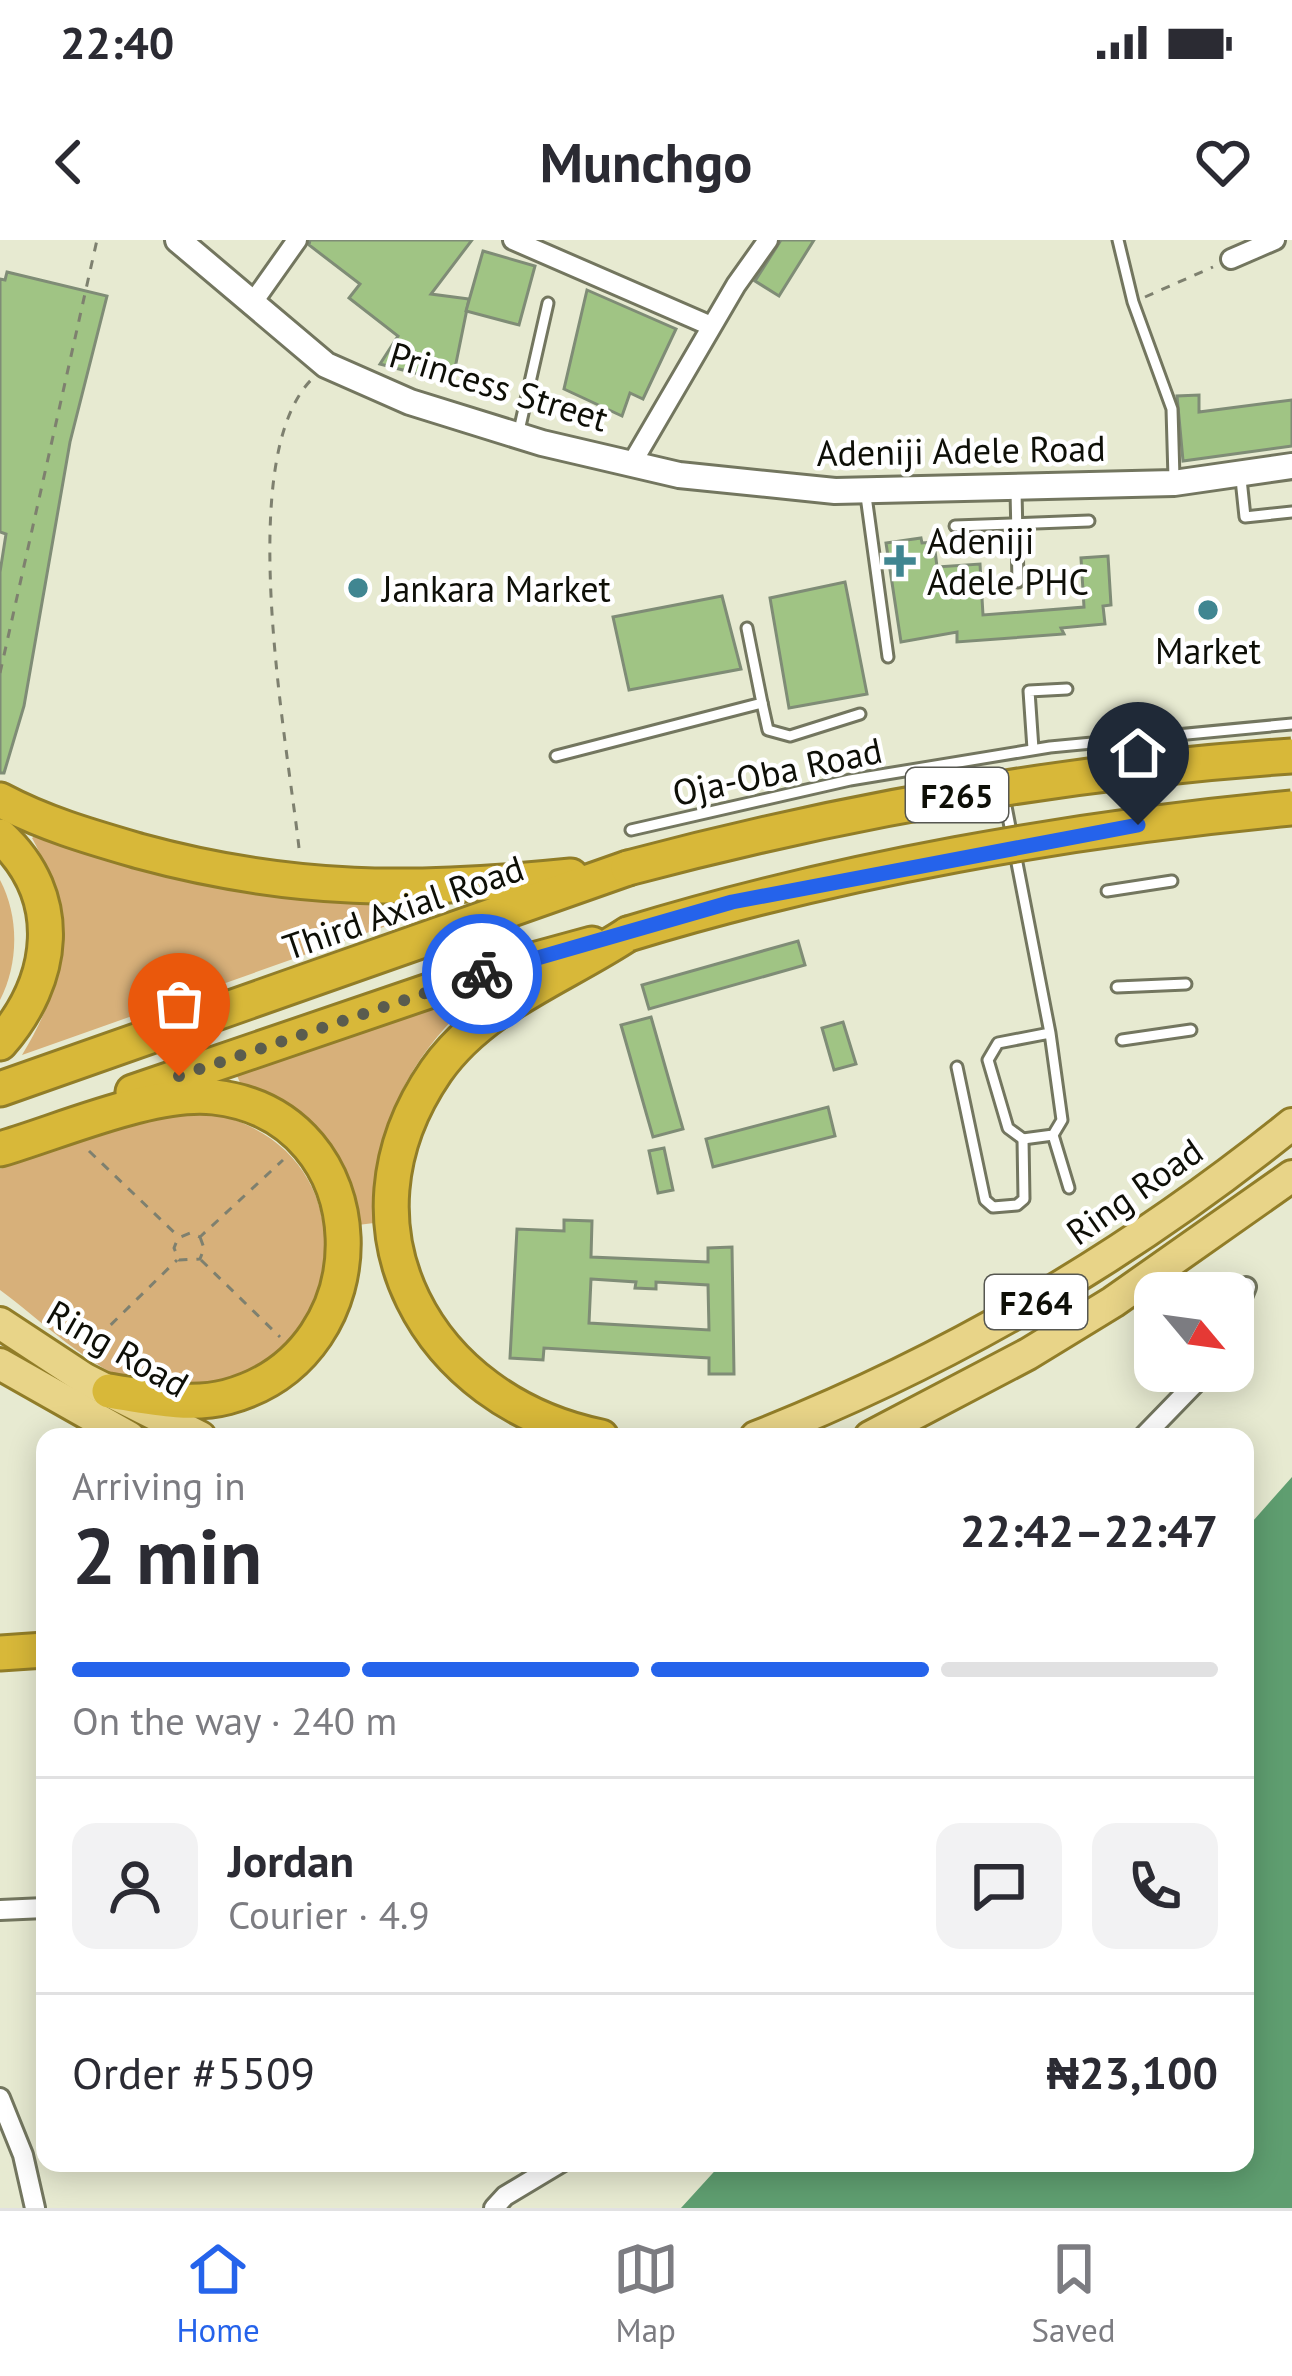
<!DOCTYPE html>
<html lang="en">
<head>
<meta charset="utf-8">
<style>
	:root { --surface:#fff; --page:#f2f2f3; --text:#2b2b33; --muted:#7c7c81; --line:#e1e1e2; --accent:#2563eb }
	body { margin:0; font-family:"PT Sans",sans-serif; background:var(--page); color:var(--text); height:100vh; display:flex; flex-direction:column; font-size:45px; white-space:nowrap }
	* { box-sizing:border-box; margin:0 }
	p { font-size:39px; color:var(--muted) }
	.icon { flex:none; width:66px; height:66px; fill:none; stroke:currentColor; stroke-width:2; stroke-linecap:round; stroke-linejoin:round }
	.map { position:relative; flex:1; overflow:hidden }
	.sheet { position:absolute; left:36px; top:1188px; width:1218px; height:744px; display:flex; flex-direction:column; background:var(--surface); border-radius:24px; box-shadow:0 6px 30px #0003 }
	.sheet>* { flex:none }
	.needle { width:78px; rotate:119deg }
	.tools { position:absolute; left:1134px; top:1032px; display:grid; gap:24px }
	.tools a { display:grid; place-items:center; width:120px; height:120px; border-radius:24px; background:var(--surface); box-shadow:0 6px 30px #0003; font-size:60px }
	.pin { position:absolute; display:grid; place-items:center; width:102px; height:102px; color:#fff; margin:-123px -51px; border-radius:50% 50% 50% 0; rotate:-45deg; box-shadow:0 0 12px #0007 }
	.pin .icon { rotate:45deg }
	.courier { position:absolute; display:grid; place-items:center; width:120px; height:120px; margin:-60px; border:9px solid #2563eb; border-radius:50%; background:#fff; color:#222; box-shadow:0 3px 15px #0007 }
	.summary em { font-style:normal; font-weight:600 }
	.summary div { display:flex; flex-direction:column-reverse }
	.summary { display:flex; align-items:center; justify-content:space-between; height:204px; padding:0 36px }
	h1 { font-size:78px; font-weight:600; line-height:90px }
	.bar { display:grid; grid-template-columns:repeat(4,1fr); gap:18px 12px; align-content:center; height:144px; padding:0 36px }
	.bar i { height:15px; border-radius:9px; background:var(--line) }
	.bar .current { background:var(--accent) }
	.bar p { grid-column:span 4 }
	.line { display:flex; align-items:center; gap:30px; padding:0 36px; border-top:3px solid var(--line) }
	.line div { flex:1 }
	.round { display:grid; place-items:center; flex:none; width:126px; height:126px; border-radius:24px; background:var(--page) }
	.status { display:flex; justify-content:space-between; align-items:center; height:84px; padding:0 60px; background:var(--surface); direction:ltr }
	.status svg { height:33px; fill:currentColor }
	header { display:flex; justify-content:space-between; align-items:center; height:156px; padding:0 36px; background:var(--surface); font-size:54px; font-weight:600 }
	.menu { display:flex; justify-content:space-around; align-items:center; height:168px; border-top:3px solid var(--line); background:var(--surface); font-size:33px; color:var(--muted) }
	.menu a { display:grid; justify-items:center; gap:6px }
	.menu .current { color:var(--accent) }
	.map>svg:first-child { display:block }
	.green { fill:#d7b07a }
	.water { fill:#5f9e70 }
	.building { fill:#a0c484; stroke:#7f8c76; stroke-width:3; fill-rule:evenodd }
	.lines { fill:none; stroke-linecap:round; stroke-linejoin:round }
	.service-casing { stroke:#73765f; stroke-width:15 }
	.minor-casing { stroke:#73765f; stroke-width:24 }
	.tertiary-casing { stroke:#73765f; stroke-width:30 }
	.primary-casing { stroke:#917d28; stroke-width:36 }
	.motorway-casing { stroke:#917d28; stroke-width:39 }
	.path { stroke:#7e806f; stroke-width:3; stroke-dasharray:9 9; stroke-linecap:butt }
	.service { stroke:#fff; stroke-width:9 }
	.minor { stroke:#fff; stroke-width:18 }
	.tertiary { stroke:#fff; stroke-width:24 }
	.primary { stroke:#e8d488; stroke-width:30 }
	.motorway { stroke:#d8b839; stroke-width:33 }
	.motorway-bridge-casing { stroke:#917d28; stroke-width:39; stroke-linecap:butt }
	.motorway-bridge { stroke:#d8b839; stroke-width:33 }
	.done { stroke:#5a5c4e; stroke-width:12; stroke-dasharray:0 21.6 }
	.route { stroke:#2563eb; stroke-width:15 }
	.poi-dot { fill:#408691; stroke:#fff; stroke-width:4.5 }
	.labels { text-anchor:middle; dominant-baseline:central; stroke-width:9; stroke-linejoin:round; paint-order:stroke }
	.shield { fill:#fff; stroke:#565751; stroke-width:3 }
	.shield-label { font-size:33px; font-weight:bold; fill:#0e0f07 }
	.street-label { font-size:36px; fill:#0e0f07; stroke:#fff }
	.poi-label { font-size:36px; fill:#0e0f07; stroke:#fff; text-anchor:start }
</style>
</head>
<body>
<div class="status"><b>22:40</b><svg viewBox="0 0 49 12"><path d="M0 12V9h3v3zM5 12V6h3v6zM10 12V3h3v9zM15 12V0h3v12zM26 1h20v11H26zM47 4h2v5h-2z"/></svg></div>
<header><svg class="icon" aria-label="back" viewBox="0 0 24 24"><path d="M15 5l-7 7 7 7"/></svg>Munchgo<svg class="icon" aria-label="heart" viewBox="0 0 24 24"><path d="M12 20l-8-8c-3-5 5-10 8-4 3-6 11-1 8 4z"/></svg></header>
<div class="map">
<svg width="1292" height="1968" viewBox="0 0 1292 1968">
	<rect width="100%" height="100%" fill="#e7ead1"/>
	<!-- green -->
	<g class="green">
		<path d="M41,591l95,35 100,25 204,16 -418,148c46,-76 54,-136 10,-217z"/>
		<path d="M0,640c19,36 19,83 0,120z"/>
		<path d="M477,746l3,9c-71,57 -109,137 -106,228l-16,2c-7,-70 -55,-115 -117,-140l-6,-14z"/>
		<path d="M197,871c211,30 139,327 -60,272 -43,-11 -101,-67 -137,-93v-121l120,-46z"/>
	</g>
	<!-- water -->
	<polygon class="water" points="1292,1237 1292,1968 681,1968 722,1923 1245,1923 1245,1290"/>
	<!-- building -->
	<g class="building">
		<polygon points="310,0 472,0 431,54 469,59 452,143 380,124 398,96 349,58 360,44 309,5"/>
		<polygon points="781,0 814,0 779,56 755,41"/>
		<polygon points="483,11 535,26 519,85 466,71"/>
		<polygon points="7,32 107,56 70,202 24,466 4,533 0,533 0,332 6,294 0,292 0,39 5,40"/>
		<polygon points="587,50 676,89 643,159 630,153 622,176 564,149"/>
		<polygon points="1199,155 1199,172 1292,160 1292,206 1183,221 1177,156"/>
		<polygon points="921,298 922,303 934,302 937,327 980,324 983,375 1084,367 1081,318 1108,316 1111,365 1103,366 1105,384 1061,388 1064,394 957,402 957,392 901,402 886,303"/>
		<polygon points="845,342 867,454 789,468 770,358"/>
		<polygon points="722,356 741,429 629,450 613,377"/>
		<polygon points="798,701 805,725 649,769 642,745"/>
		<polygon points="651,777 683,889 653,897 621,785"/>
		<polygon points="843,782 856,824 834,830 822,788"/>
		<polygon points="828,867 835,896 713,927 706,899"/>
		<polygon points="664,908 673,950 658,953 649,911"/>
		<path d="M564,980l28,1 -1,36 117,5v-14l24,-1 2,127h-25v-16l-165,-10 -1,12 -33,-2 7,-129 47,2zM591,1039l45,3 -1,6 21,1v-7l52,3 1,45 -120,-7z"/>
	</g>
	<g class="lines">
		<defs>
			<g id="service">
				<polyline points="1118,0 1133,62 1172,169 1174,238"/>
				<polyline points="518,195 548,63"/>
				<polyline points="1241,239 1245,277 1292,272"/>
				<polyline points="1016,251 1018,342"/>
				<polyline points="866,256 888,417"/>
				<polyline points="955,286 1089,281"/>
				<polyline points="762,463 768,490 790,496 860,474"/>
				<polyline points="1033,509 1029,451 1067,449"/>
				<polyline points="556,516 762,463 747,388"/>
				<polyline points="1004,556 1050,793 1062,880 1053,895 1023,899 1008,888 988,820 998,803 1050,793"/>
				<polyline points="631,590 850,540 1050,507 1292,484"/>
				<polyline points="1107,651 1172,641"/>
				<polyline points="1117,747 1186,744"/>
				<polyline points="1122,800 1191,790"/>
				<polyline points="957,827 985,960 993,967 1017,965 1024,959 1023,899"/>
				<polyline points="1053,895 1069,948"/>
			</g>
			<g id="minor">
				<polyline points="513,0 711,86"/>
				<polyline points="1231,19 1275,0"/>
				<polyline points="251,65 297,0"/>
				<polyline points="632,223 736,45 768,0"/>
				<polyline points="1233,1079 1246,1047"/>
				<polyline points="1143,1197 1207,1131"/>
				<polyline points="0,1670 45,1668"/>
				<polyline points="0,1858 23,1915 35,1968"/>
				<polyline points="494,1968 505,1956 560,1923"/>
			</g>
			<polyline id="tertiary" points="178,0 326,125 410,162 542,203 679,235 835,251 1174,243 1292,226"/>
			<g id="primary">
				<polyline points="0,1083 85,1139 200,1197"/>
				<polyline points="0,1124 129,1197"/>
				<path d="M756,1197c196,-77 372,-181 536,-313"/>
				<polyline points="870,1197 1028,1114 1113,1062 1292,936"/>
			</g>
			<g id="motorway">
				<path d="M0,560c45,24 91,37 139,51 154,42 275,41 432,25"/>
				<path d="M0,596c66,61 55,144 0,207"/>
				<polyline points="0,849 628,628"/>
				<polyline points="133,852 464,739 592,704"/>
				<path d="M0,909c59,-17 154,-59 214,-52 167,19 173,257 13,300 -38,10 -80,0 -118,-6"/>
				<path d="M601,1197c-173,-35 -273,-209 -165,-366 46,-66 127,-94 192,-137"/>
				<polyline points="0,1413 45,1410"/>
			</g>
		</defs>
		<!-- service casing -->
		<use href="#service" class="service-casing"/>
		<!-- minor casing -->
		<use href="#minor" class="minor-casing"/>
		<!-- tertiary casing -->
		<use href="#tertiary" class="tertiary-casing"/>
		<!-- primary casing -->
		<use href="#primary" class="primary-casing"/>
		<!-- motorway casing -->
		<use href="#motorway" class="motorway-casing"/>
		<!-- path -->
		<g class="path">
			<polyline points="1145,57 1213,27"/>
			<polyline points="0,433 97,0"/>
			<path d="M299,608c-12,-108 -66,-390 13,-469"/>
			<polyline points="89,911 179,997"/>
			<polyline points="200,997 204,1008 200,1019 179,1020 174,1008 178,998 190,993 200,997 283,920"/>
			<polyline points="201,1020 280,1097"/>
			<polyline points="85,1110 177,1020"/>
		</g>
		<!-- service -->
		<use href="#service" class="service"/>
		<!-- minor -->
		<use href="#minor" class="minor"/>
		<!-- tertiary -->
		<use href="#tertiary" class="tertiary"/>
		<!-- primary -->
		<use href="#primary" class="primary"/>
		<!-- motorway -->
		<use href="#motorway" class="motorway"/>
		<defs>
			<g id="motorway-bridge">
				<path d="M628,628c218,-58 438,-97 664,-112"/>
				<path d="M628,694c209,-64 447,-106 664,-126"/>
			</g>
		</defs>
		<!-- motorway-bridge casing -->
		<use href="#motorway-bridge" class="motorway-bridge-casing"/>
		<!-- motorway-bridge -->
		<use href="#motorway-bridge" class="motorway-bridge"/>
	</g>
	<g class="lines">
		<!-- done -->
		<polyline class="done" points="179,836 482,734"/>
		<!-- route -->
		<polyline class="route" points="482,734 732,662 1138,585"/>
	</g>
	<!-- markers -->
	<g class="poi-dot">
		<path d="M894 303h12v12h12v12h-12v12h-12v-12h-12v-12h12z"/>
		<circle cx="358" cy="348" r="12"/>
		<circle cx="1208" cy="370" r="12"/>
	</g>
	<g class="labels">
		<!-- shield labels -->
		<g class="shield">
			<rect x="906" y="528" width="102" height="54" rx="9"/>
			<rect x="985" y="1035" width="102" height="54" rx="9"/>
		</g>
		<g class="shield-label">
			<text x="957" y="555">F265</text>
			<text x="1036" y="1062">F264</text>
		</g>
		<!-- street labels -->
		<g class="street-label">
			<text transform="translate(499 146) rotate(17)">Princess Street</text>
			<text transform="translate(961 210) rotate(-1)">Adeniji Adele Road</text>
			<text transform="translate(777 531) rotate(-12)">Oja-Oba Road</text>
			<text transform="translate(403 667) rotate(-19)">Third Axial Road</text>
			<text transform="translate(1134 951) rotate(-35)">Ring Road</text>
			<text transform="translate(118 1108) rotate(30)">Ring Road</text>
		</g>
		<!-- poi labels -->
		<g class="poi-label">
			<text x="927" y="300">Adeniji<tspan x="927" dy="41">Adele PHC</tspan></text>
			<text x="382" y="348">Jankara Market</text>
			<text x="1208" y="410" text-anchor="middle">Market</text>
		</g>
	</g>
</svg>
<div class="tools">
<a><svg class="needle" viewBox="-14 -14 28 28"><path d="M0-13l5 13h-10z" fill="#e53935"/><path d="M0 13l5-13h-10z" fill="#7c7c81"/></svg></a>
</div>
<div class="pin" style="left:179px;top:836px;background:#ea580c"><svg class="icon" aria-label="bag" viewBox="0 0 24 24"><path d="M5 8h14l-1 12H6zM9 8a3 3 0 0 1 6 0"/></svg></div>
<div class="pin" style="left:1138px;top:585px;background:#1f2937"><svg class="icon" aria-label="home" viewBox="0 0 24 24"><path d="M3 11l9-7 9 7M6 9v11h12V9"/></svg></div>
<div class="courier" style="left:482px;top:734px"><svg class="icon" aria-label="bike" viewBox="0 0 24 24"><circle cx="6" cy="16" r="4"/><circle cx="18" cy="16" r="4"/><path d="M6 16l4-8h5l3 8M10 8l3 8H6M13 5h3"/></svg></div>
<section class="sheet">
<div class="summary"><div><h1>2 min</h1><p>Arriving in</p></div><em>22:42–22:47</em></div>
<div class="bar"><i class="current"></i><i class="current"></i><i class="current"></i><i></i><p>On the way · 240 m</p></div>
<div class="line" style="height:216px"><a class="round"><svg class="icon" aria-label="person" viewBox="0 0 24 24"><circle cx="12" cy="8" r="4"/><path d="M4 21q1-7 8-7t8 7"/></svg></a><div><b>Jordan</b><p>Courier · 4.9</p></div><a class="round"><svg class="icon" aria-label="chat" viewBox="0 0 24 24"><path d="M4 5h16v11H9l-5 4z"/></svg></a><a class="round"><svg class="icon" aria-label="phone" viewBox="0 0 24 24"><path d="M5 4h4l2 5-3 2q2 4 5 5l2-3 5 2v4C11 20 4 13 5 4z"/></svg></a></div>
<div class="line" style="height:156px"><div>Order #5509</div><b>₦23,100</b></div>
</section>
</div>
<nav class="menu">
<a class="current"><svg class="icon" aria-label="home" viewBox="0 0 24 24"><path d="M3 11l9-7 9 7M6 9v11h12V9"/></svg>Home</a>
<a><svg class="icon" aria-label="map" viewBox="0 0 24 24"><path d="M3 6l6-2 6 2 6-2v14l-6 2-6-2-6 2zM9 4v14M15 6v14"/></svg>Map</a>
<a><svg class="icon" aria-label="saved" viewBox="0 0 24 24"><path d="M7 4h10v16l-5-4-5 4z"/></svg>Saved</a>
</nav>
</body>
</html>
